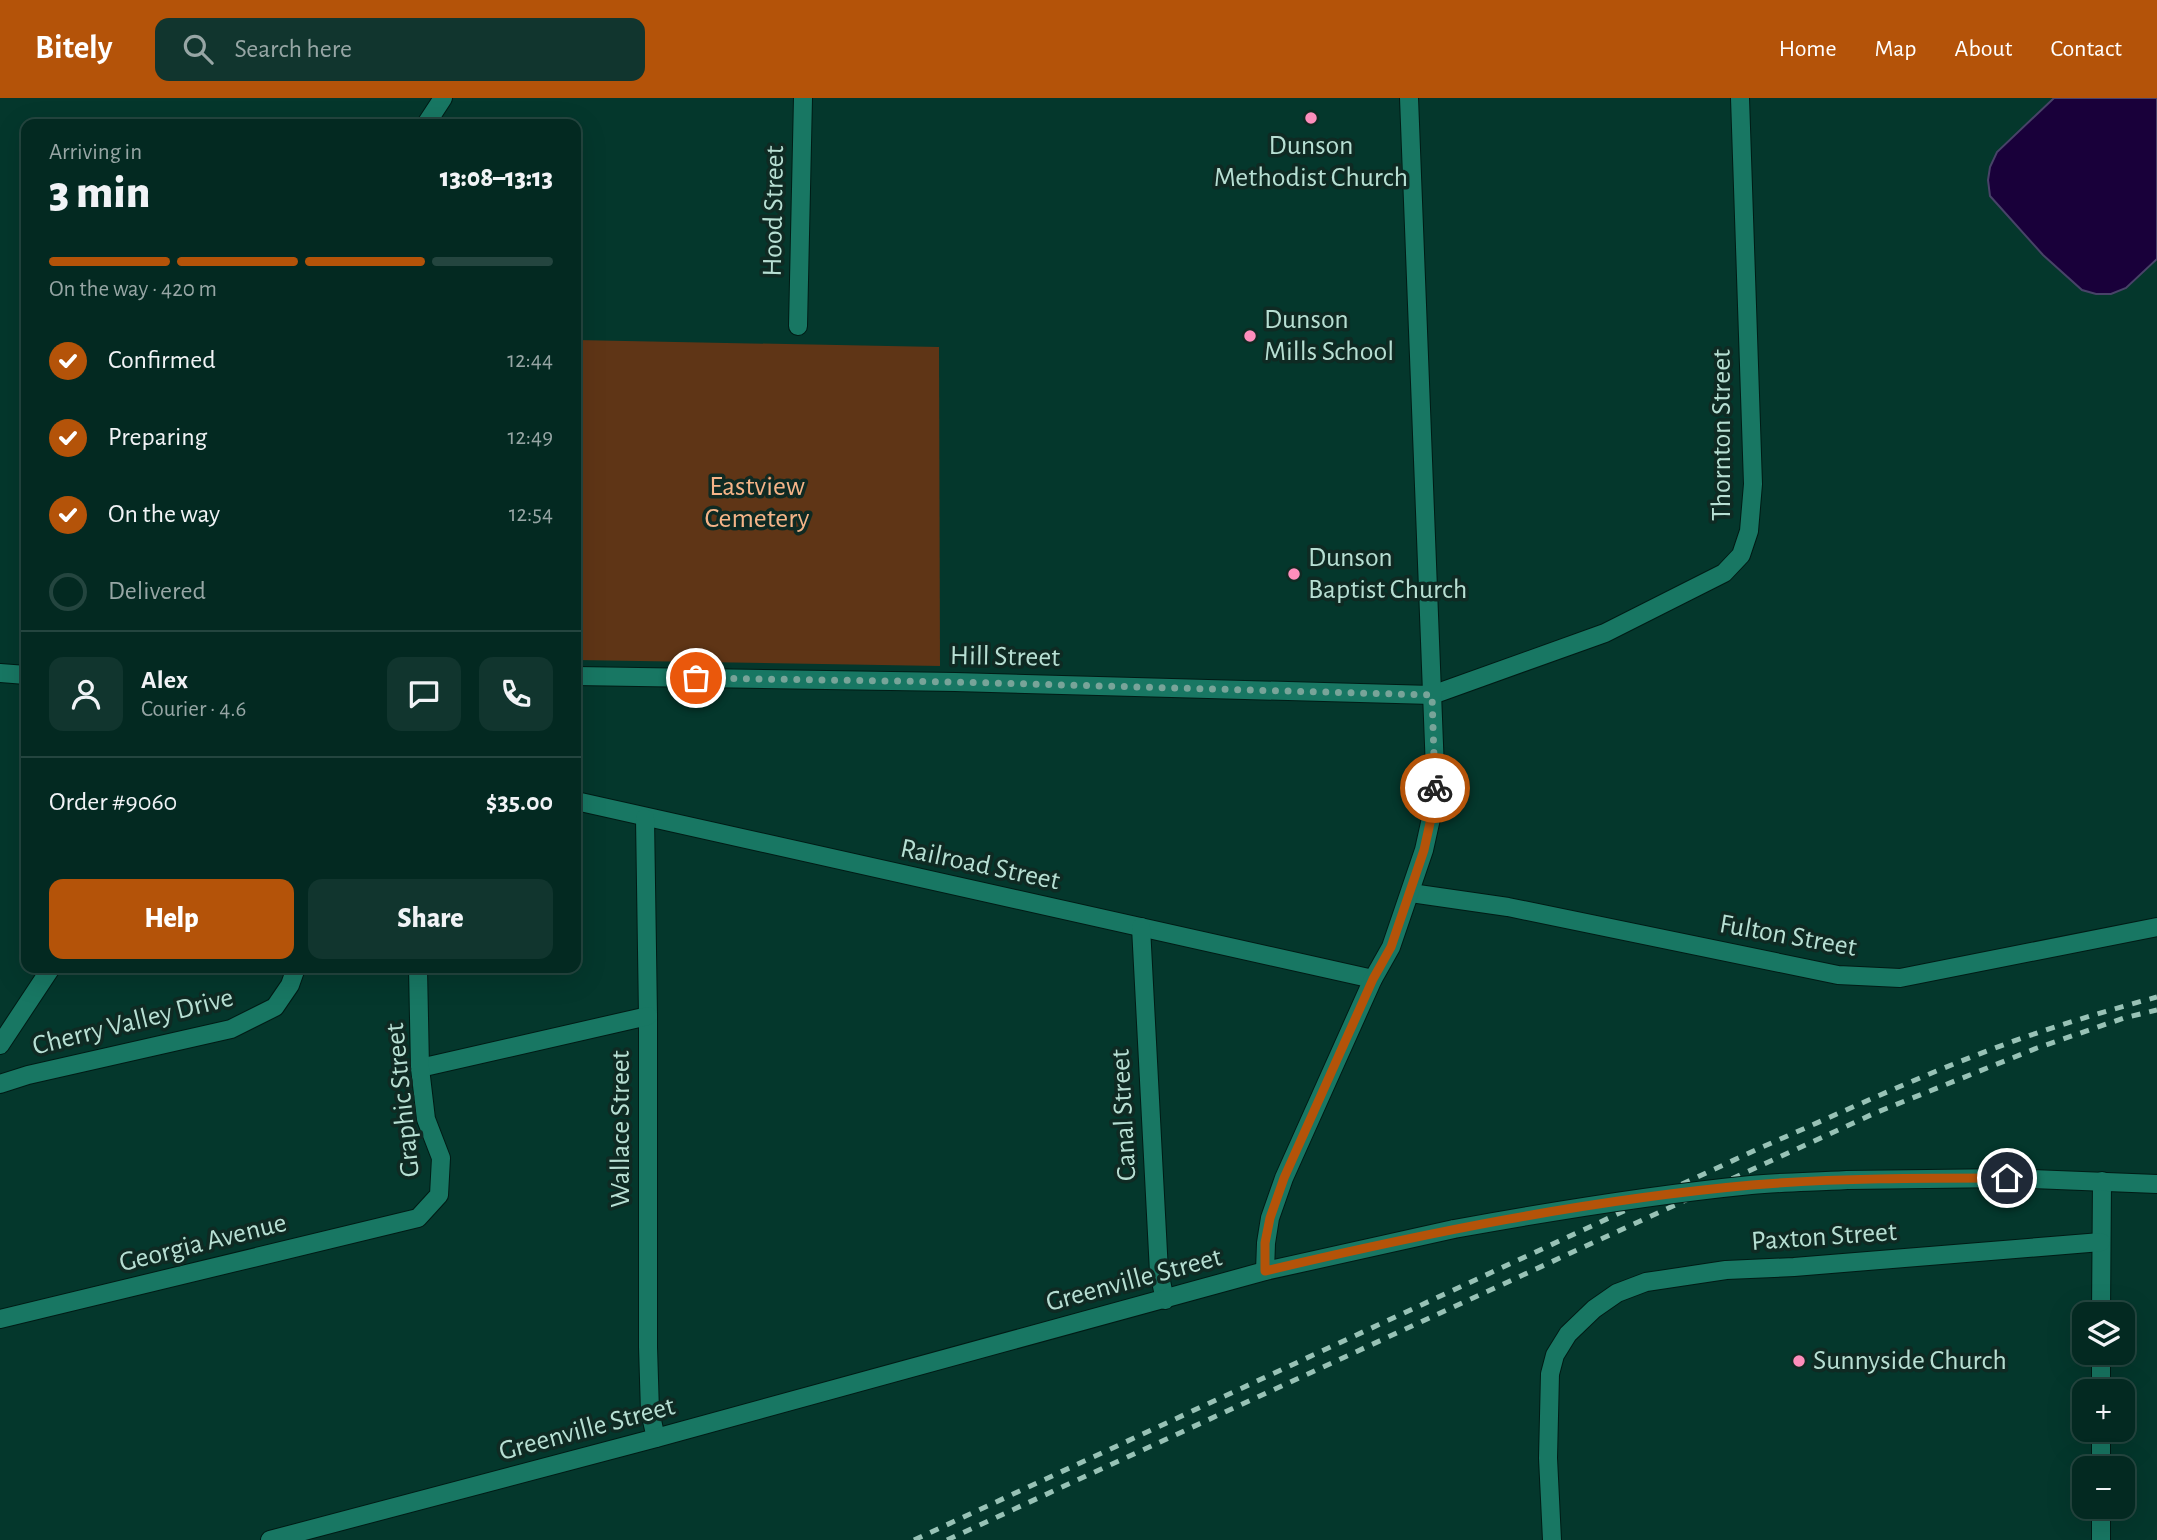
<!DOCTYPE html>
<html lang="en">
<head>
<meta charset="utf-8">
<style>
	:root { --surface:#032921; --page:#11352e; --text:#f1f3f6; --muted:#97a6a5; --line:#24453f; --accent:#b45309 }
	body { margin:0; font-family:"Alegreya Sans",sans-serif; background:var(--page); color:var(--text); height:100vh; display:flex; flex-direction:column; font-size:26px; white-space:nowrap }
	* { box-sizing:border-box; margin:0 }
	p { font-size:23px; color:var(--muted) }
	.icon { flex:none; width:38px; height:38px; fill:none; stroke:currentColor; stroke-width:2; stroke-linecap:round; stroke-linejoin:round }
	.map { position:relative; flex:1; overflow:hidden }
	.drawer { position:absolute; left:21px; top:21px; width:560px; height:854px; display:flex; flex-direction:column; background:var(--surface); border-radius:14px; box-shadow:0 7px 28px #0002,0 0 0 2px var(--line) }
	.drawer>* { flex:none }
	.tools { position:absolute; left:2072px; top:1204px; display:grid; gap:14px }
	.tools a { display:grid; place-items:center; width:63px; height:63px; border-radius:14px; background:var(--surface); box-shadow:0 7px 28px #0002,0 0 0 2px var(--line); font-size:35px }
	.pin { position:absolute; display:grid; place-items:center; width:60px; height:60px; color:#fff; margin:-30px; border:4px solid #fff; border-radius:50%; box-shadow:0 2px 7px #0007 }
	.courier { position:absolute; display:grid; place-items:center; width:70px; height:70px; margin:-35px; border:5px solid #b45309; border-radius:50%; background:#fff; color:#222; box-shadow:0 2px 9px #0007 }
	.headline em { font-style:normal; font-weight:800 }
	.headline div { display:flex; flex-direction:column-reverse }
	.headline { display:flex; align-items:center; justify-content:space-between; height:119px; padding:0 28px }
	h1 { font-size:46px; font-weight:800; line-height:52px }
	.bar { display:grid; grid-template-columns:repeat(4,1fr); gap:10px 7px; align-content:center; height:84px; padding:0 28px }
	.bar i { height:9px; border-radius:5px; background:var(--line) }
	.bar .active { background:var(--accent) }
	.bar p { grid-column:span 4 }
	.line { display:flex; align-items:center; gap:18px; padding:0 28px; border-top:2px solid var(--line) }
	.line div { flex:1 }
	.round { display:grid; place-items:center; flex:none; width:74px; height:74px; border-radius:14px; background:var(--page) }
	ol { padding:0 28px; list-style:none }
	li { display:flex; align-items:center; gap:21px; height:77px }
	li p { margin-inline-start:auto }
	li .icon { padding:7px; border-radius:50%; background:var(--accent); color:#fff; stroke-width:4 }
	li:last-child { color:var(--muted) }
	li i { width:38px; height:38px; border:4px solid var(--line); border-radius:50% }
	.cta { display:flex; gap:14px; margin-top:auto; padding:14px 28px }
	.cta a { flex:1; height:80px; border-radius:14px; background:var(--accent); color:#fff; font-size:28px; font-weight:800; line-height:80px; text-align:center }
	.cta a+a { background:var(--page); color:var(--text) }
	header { display:flex; align-items:center; gap:42px; box-sizing:border-box; height:98px; padding:0 35px; background:var(--accent); color:#fff }
	header strong { font-size:33px }
	nav { display:flex; gap:38px; margin-inline-start:auto; font-size:24px }
	.search { width:490px; height:63px; background:var(--page); display:flex; align-items:center; gap:18px; box-sizing:border-box; padding:0 24px; border-radius:14px; color:var(--muted); font-size:26px }
	.map>svg:first-child { display:block }
	.green { fill:#5f3516 }
	.water { fill:#19003a; stroke:#484368; stroke-width:2 }
	.lines { fill:none; stroke-linecap:round; stroke-linejoin:round }
	.minor-casing { stroke:#011b15; stroke-width:20 }
	.tertiary-casing { stroke:#011b15; stroke-width:20 }
	.minor { stroke:#187763; stroke-width:18 }
	.tertiary { stroke:#187763; stroke-width:18 }
	.rail { stroke:#98c2b6; stroke-width:5; stroke-dasharray:9 9; stroke-linecap:butt }
	.tertiary-bridge-casing { stroke:#011b15; stroke-width:20; stroke-linecap:butt }
	.tertiary-bridge { stroke:#187763; stroke-width:18 }
	.done { stroke:#78a499; stroke-width:7; stroke-dasharray:0 12.6 }
	.route { stroke:#b45309; stroke-width:9 }
	.poi-dot { fill:#fe8ebc; stroke:#0f2a23; stroke-width:2.5 }
	.labels { text-anchor:middle; dominant-baseline:central; stroke-width:7; stroke-linejoin:round; paint-order:stroke }
	.poi-label { font-size:28px; fill:#b7dfd3; stroke:#0f2a23; text-anchor:start }
	.street-label { font-size:28px; fill:#b7dfd3; stroke:#0f2a23 }
	.park-label { font-size:28px; fill:#f5b488; stroke:#0f2a23 }
</style>
</head>
<body>
<header>
<strong>Bitely</strong>
<div class="search"><svg class="icon" aria-label="search" viewBox="0 0 24 24"><circle cx="10" cy="10" r="6"/><path d="M15 15l6 6"/></svg>Search here</div>
<nav><a>Home</a><a>Map</a><a>About</a><a>Contact</a></nav>
</header>
<div class="map">
<svg width="2157" height="1442" viewBox="0 0 2157 1442">
	<rect width="100%" height="100%" fill="#04372c"/>
	<!-- green -->
	<polygon class="green" points="576,242 939,249 940,568 576,562"/>
	<!-- water -->
	<polygon class="water" points="2054,0 2157,0 2157,161 2126,190 2111,196 2096,196 2082,192 2043,157 1990,98 1988,82 1990,69 1997,54"/>
	<g class="lines">
		<defs>
			<g id="minor">
				<polyline points="426,26 443,0"/>
				<polyline points="798,228 803,0"/>
				<polyline points="0,575 26,577"/>
				<polyline points="576,578 955,584 1432,597 1605,535 1724,475 1741,457 1749,433 1753,386 1740,0"/>
				<polyline points="576,703 1373,881"/>
				<polyline points="645,720 648,918 648,1249 650,1314 656,1340"/>
				<polyline points="1411,795 1508,809 1838,877 1900,880 2157,829"/>
				<polyline points="1141,829 1159,1174 1165,1202"/>
				<polyline points="0,947 51,870"/>
				<polyline points="420,970 648,918"/>
				<polyline points="0,986 28,977 231,931 275,909 290,887 296,870"/>
				<polyline points="1265,1173 1266,1145 1270,1120 1284,1080 1373,881 1391,849 1424,752 1436,698 1409,0"/>
				<polyline points="2101,1216 2102,1083"/>
				<polyline points="0,1221 418,1120 439,1097 441,1060 426,1021 420,970 418,870"/>
				<polyline points="2101,1293 2101,1255"/>
				<polyline points="2101,1370 2101,1332"/>
				<polyline points="1552,1442 1548,1360 1550,1276 1555,1257 1568,1236 1594,1211 1617,1195 1646,1184 1726,1172 1794,1169 2101,1144"/>
				<polyline points="2101,1442 2101,1409"/>
			</g>
			<g id="tertiary">
				<polyline points="1847,1082 2007,1080 2157,1086"/>
				<polyline points="270,1442 656,1340 1265,1173 1454,1131"/>
			</g>
		</defs>
		<!-- minor casing -->
		<use href="#minor" class="minor-casing"/>
		<!-- tertiary casing -->
		<use href="#tertiary" class="tertiary-casing"/>
		<!-- minor -->
		<use href="#minor" class="minor"/>
		<!-- tertiary -->
		<use href="#tertiary" class="tertiary"/>
		<!-- rail -->
		<g class="rail">
			<path d="M914,1442l846,-392c78,-34 155,-70 235,-100 53,-20 107,-36 162,-51"/>
			<polyline points="947,1442 1875,1015 2037,950 2124,920 2157,912"/>
		</g>
		<defs>
			<path id="tertiary-bridge" d="M1454,1131c99,-18 197,-34 297,-44 32,-3 64,-3 96,-5"/>
		</defs>
		<!-- tertiary-bridge casing -->
		<use href="#tertiary-bridge" class="tertiary-bridge-casing"/>
		<!-- tertiary-bridge -->
		<use href="#tertiary-bridge" class="tertiary-bridge"/>
	</g>
	<g class="lines">
		<!-- done -->
		<polyline class="done" points="696,580 955,584 1432,597 1435,690"/>
		<!-- route -->
		<path class="route" d="M1435,690l1,8 -12,54 -33,97 -18,32 -89,199 -14,40 -5,25v28c160,-38 323,-71 487,-86 85,-7 170,-7 255,-7"/>
	</g>
	<!-- markers -->
	<g class="poi-dot">
		<circle cx="1311" cy="20" r="7"/>
		<circle cx="1250" cy="238" r="7"/>
		<circle cx="1294" cy="476" r="7"/>
		<circle cx="1799" cy="1263" r="7"/>
	</g>
	<g class="labels">
		<!-- poi labels -->
		<g class="poi-label">
			<text x="1311" y="48" text-anchor="middle">Dunson<tspan x="1311" dy="32">Methodist Church</tspan></text>
			<text x="1264" y="222">Dunson<tspan x="1264" dy="32">Mills School</tspan></text>
			<text x="1308" y="460">Dunson<tspan x="1308" dy="32">Baptist Church</tspan></text>
			<text x="1813" y="1263">Sunnyside Church</text>
		</g>
		<!-- street labels -->
		<g class="street-label">
			<text transform="translate(774 113) rotate(-89)">Hood Street</text>
			<text transform="translate(1722 337) rotate(-90)">Thornton Street</text>
			<text transform="translate(1005 559) rotate(1)">Hill Street</text>
			<text transform="translate(980 767) rotate(12)">Railroad Street</text>
			<text transform="translate(1788 838) rotate(10)">Fulton Street</text>
			<text transform="translate(133 924) rotate(-14)">Cherry Valley Drive</text>
			<text transform="translate(403 1002) rotate(-96)">Graphic Street</text>
			<text transform="translate(1124 1017) rotate(-93)">Canal Street</text>
			<text transform="translate(621 1031) rotate(-90)">Wallace Street</text>
			<text transform="translate(1824 1139) rotate(-4)">Paxton Street</text>
			<text transform="translate(203 1145) rotate(-14)">Georgia Avenue</text>
			<text transform="translate(1134 1182) rotate(-15)">Greenville Street</text>
			<text transform="translate(587 1331) rotate(-15)">Greenville Street</text>
		</g>
		<!-- park labels -->
		<g class="park-label">
			<text x="757" y="389">Eastview<tspan x="757" dy="32">Cemetery</tspan></text>
		</g>
	</g>
</svg>
<div class="tools">
<a><svg class="icon" aria-label="layers" viewBox="0 0 24 24"><path d="M12 4l9 5-9 5-9-5zM3 14l9 5 9-5"/></svg></a>
<a>+</a>
<a>−</a>
</div>
<div class="pin" style="left:696px;top:580px;background:#ea580c"><svg class="icon" aria-label="bag" viewBox="0 0 24 24"><path d="M5 8h14l-1 12H6zM9 8a3 3 0 0 1 6 0"/></svg></div>
<div class="pin" style="left:2007px;top:1080px;background:#1f2937"><svg class="icon" aria-label="home" viewBox="0 0 24 24"><path d="M3 11l9-7 9 7M6 9v11h12V9"/></svg></div>
<div class="courier" style="left:1435px;top:690px"><svg class="icon" aria-label="bike" viewBox="0 0 24 24"><circle cx="6" cy="16" r="4"/><circle cx="18" cy="16" r="4"/><path d="M6 16l4-8h5l3 8M10 8l3 8H6M13 5h3"/></svg></div>
<section class="drawer">
<div class="headline"><div><h1>3 min</h1><p>Arriving in</p></div><em>13:08–13:13</em></div>
<div class="bar"><i class="active"></i><i class="active"></i><i class="active"></i><i></i><p>On the way · 420 m</p></div>
<ol>
<li><svg class="icon" aria-label="check" viewBox="0 0 24 24"><path d="M5 12l5 5 9-10"/></svg>Confirmed<p>12:44</p></li>
<li><svg class="icon" aria-label="check" viewBox="0 0 24 24"><path d="M5 12l5 5 9-10"/></svg>Preparing<p>12:49</p></li>
<li><svg class="icon" aria-label="check" viewBox="0 0 24 24"><path d="M5 12l5 5 9-10"/></svg>On the way<p>12:54</p></li>
<li><i></i>Delivered</li>
</ol>
<div class="line" style="height:126px"><a class="round"><svg class="icon" aria-label="person" viewBox="0 0 24 24"><circle cx="12" cy="8" r="4"/><path d="M4 21q1-7 8-7t8 7"/></svg></a><div><b>Alex</b><p>Courier · 4.6</p></div><a class="round"><svg class="icon" aria-label="chat" viewBox="0 0 24 24"><path d="M4 5h16v11H9l-5 4z"/></svg></a><a class="round"><svg class="icon" aria-label="phone" viewBox="0 0 24 24"><path d="M5 4h4l2 5-3 2q2 4 5 5l2-3 5 2v4C11 20 4 13 5 4z"/></svg></a></div>
<div class="line" style="height:91px"><div>Order #9060</div><b>$35.00</b></div>
<div class="cta"><a>Help</a><a>Share</a></div>
</section>
</div>
</body>
</html>
